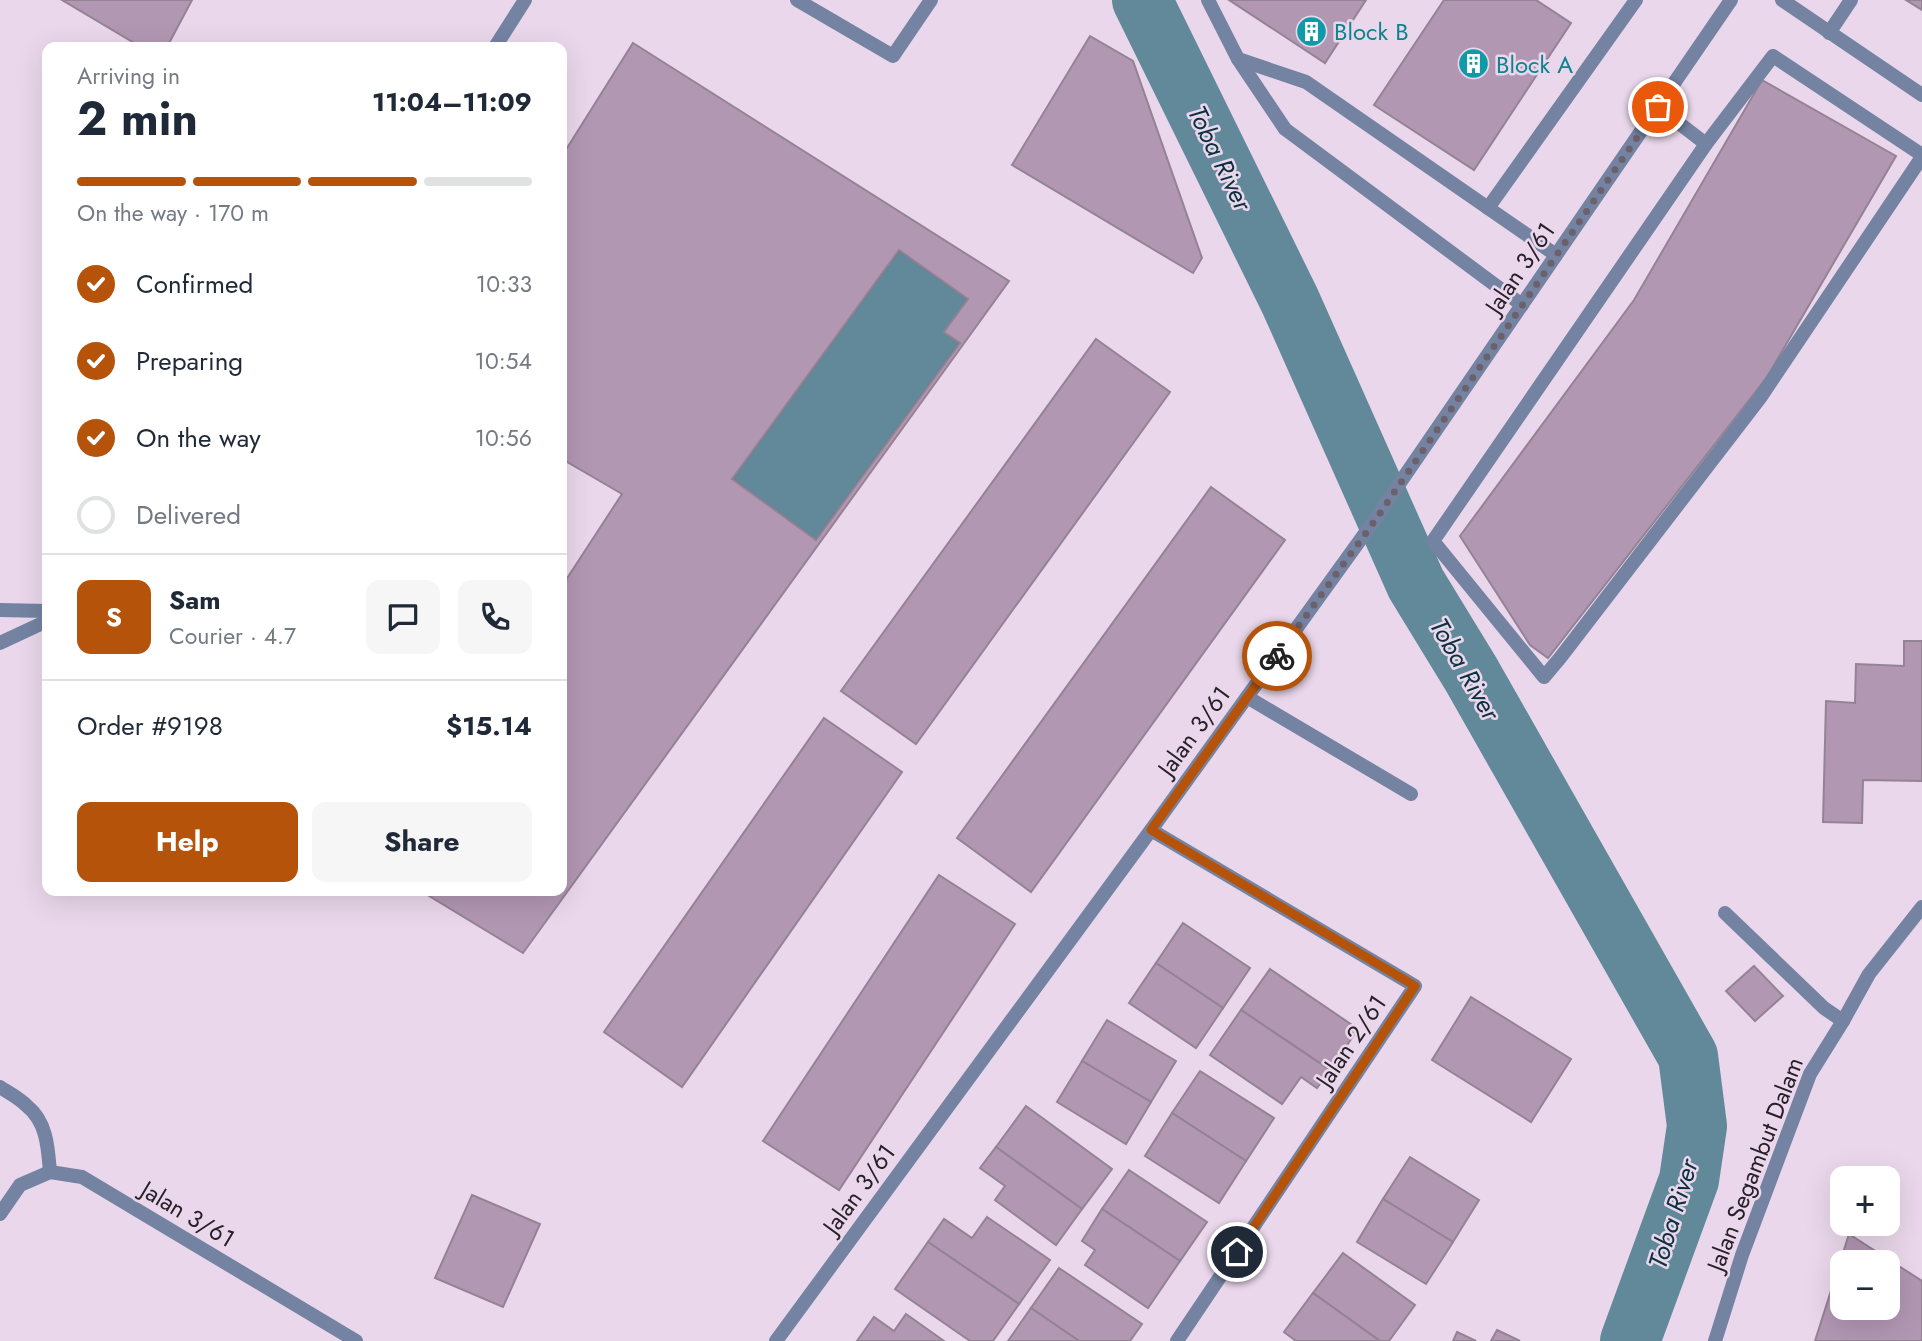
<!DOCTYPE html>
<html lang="en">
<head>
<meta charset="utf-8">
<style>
	:root { --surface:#fff; --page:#f6f6f7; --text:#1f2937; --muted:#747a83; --line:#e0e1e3; --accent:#b45309 }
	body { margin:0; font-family:Jost,sans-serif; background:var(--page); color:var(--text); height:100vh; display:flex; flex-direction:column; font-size:26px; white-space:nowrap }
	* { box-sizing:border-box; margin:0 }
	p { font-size:23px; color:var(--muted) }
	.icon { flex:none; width:38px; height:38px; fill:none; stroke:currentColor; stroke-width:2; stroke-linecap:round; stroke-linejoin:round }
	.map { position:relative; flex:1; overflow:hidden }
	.drawer { position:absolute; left:42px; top:42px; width:525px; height:854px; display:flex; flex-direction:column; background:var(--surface); border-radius:14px; box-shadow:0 7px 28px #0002 }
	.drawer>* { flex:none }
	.controls { position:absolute; left:1830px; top:1166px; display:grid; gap:14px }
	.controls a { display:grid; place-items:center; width:70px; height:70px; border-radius:14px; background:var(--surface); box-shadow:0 7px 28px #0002; font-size:35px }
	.pin { position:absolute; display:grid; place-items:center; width:60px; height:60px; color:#fff; margin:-30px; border:4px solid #fff; border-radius:50%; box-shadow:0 2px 7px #0007 }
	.courier { position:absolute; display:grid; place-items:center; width:70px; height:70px; margin:-35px; border:5px solid #b45309; border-radius:50%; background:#fff; color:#222; box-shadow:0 2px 9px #0007 }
	.summary em { font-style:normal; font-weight:700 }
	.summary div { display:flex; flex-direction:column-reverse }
	.summary { display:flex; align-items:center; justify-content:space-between; height:119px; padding:0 35px }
	h1 { font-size:46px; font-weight:700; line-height:52px }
	.bar { display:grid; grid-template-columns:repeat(4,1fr); gap:10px 7px; align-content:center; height:84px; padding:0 35px }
	.bar i { height:9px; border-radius:5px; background:var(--line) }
	.bar .selected { background:var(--accent) }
	.bar p { grid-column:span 4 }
	.line { display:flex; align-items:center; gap:18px; padding:0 35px; border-top:2px solid var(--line) }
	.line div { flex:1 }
	.round { display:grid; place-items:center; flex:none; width:74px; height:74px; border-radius:14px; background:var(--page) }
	ol { padding:0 35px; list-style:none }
	li { display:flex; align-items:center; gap:21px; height:77px }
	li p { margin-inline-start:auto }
	li .icon { padding:7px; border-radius:50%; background:var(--accent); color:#fff; stroke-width:4 }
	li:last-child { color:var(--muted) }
	li i { width:38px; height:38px; border:4px solid var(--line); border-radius:50% }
	.primary-button { display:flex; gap:14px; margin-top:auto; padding:14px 35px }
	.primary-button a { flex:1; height:80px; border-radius:14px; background:var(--accent); color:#fff; font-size:28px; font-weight:700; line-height:80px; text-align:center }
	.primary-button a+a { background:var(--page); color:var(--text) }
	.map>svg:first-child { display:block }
	.water { fill:#62899a; stroke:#506a78; stroke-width:2 }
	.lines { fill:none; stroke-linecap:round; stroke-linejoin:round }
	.river { stroke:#62899a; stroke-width:60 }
	.building { fill:#b297b3; stroke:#948295; stroke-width:2; fill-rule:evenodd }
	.service { stroke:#7483a2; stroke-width:14 }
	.minor { stroke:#7483a2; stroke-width:14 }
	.tertiary { stroke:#7483a2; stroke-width:14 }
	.done { stroke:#6b606c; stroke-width:7; stroke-dasharray:0 12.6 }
	.route { stroke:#b45309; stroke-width:9 }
	.labels { text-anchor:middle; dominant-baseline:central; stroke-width:5; stroke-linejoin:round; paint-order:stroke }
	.culture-label { font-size:24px; fill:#0d838f; stroke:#ead7eb; text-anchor:start }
	.street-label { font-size:24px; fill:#272028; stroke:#ead7eb }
	.water-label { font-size:26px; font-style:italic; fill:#0b313f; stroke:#ead7eb }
</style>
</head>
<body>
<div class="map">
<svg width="1922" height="1341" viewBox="0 0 1922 1341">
	<rect width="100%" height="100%" fill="#ead7eb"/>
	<!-- water -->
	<polygon class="water" points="899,250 968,299 945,332 960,343 816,540 732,479"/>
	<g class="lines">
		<!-- river -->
		<polyline class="river" points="1142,0 1290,301 1416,584 1471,674 1688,1056 1697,1126 1689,1180 1630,1341"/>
	</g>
	<!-- building -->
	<g class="building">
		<polygon points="62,0 192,0 167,47 141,47"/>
		<polygon points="1229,0 1366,0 1325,63"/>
		<polygon points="1444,0 1536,0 1571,23 1474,170 1374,105"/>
		<polygon points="1906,0 1922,0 1922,10"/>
		<polygon points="1090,36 1133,61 1202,258 1193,273 1012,165"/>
		<path d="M633,43l376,238 -486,672 -102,-62h141v-305l60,-92 -60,-35v-303zM899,250l69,49 -24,33 16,11 -144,197 -84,-61z"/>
		<polygon points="1762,80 1896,156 1767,377 1548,658 1530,645 1460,536 1634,300"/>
		<polygon points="1096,339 1170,392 916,744 841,691"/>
		<polygon points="1211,487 1285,540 1031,892 957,838"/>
		<polygon points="1904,641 1922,641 1922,781 1863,780 1862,823 1823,822 1826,701 1855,703 1856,664 1904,666"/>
		<polygon points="824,718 902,772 682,1087 604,1032"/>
		<polygon points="939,875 1015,924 839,1190 763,1141"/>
		<polygon points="1183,923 1250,968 1223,1008 1156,963"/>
		<polygon points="1156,963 1223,1008 1196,1048 1129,1003"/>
		<polygon points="1754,966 1783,996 1755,1021 1726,991"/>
		<polygon points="1270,969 1358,1029 1330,1070 1241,1010"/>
		<polygon points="1471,997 1571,1059 1531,1122 1432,1060"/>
		<polygon points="1241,1010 1330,1070 1317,1088 1301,1077 1282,1104 1210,1055"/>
		<polygon points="1107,1020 1176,1061 1151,1102 1082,1061"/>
		<polygon points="1082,1061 1151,1102 1126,1144 1057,1102"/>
		<polygon points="1200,1071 1274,1118 1246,1161 1172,1113"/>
		<polygon points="1026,1106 1112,1169 1082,1209 996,1147"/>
		<polygon points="1172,1113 1246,1161 1219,1203 1145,1156"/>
		<polygon points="996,1147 1082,1209 1056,1245 995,1200 1005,1186 980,1168"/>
		<polygon points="1410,1157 1479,1200 1453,1242 1383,1199"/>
		<polygon points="1129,1170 1207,1222 1180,1261 1102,1209"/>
		<polygon points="472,1195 540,1224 503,1307 435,1278"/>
		<polygon points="1383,1199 1453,1242 1426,1284 1357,1242"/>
		<polygon points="1102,1209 1180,1261 1148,1308 1085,1265 1095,1250 1082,1241"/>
		<polygon points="987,1217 1050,1260 1019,1304 928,1242 944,1219 972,1238"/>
		<path d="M1849,1234l73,47v60h-107zM1843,1262h45v45h-45z"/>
		<polygon points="928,1242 1019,1304 993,1341 970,1341 895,1289"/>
		<polygon points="1343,1253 1415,1305 1389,1341 1380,1341 1313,1293"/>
		<polygon points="1059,1268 1142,1324 1130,1341 1079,1341 1031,1308"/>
		<polygon points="1313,1293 1380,1341 1296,1341 1284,1332"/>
		<polygon points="1031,1308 1079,1341 1008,1341"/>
		<polygon points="906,1314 944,1341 857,1341 874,1317 894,1331"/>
		<polygon points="1497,1330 1520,1341 1491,1341"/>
		<polygon points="1457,1332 1476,1341 1453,1341"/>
	</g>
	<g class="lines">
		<!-- service -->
		<g class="service">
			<polyline points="797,0 893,56 931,0"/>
			<polyline points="1208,0 1238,59 1285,129 1522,305"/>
			<polyline points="1238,59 1306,82 1556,255"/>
			<polyline points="1658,107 1706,144"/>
			<polyline points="1922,155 1773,56 1706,144 1433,541 1544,677 1560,658 1760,398 1922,157"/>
			<polyline points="1488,208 1636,0"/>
			<polyline points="1247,697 1411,794"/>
			<polyline points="1725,913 1824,1008 1843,1021"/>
			<path d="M0,1087c9,6 19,11 27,19 20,16 21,42 23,66"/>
		</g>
		<!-- minor -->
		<g class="minor">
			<polyline points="1782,0 1922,95"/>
			<polyline points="1829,33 1851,0"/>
			<polyline points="1151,830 1415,986 1177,1341"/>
			<polyline points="0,1214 20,1185 50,1172 82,1177 356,1341"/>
			<polyline points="776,1341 1151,830 1371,525 1731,0"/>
		</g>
		<!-- tertiary -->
		<g class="tertiary">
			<polyline points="495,47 525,0"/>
			<polyline points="0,610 47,611"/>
			<polyline points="0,643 47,621"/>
			<polyline points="1715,1341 1742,1255 1810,1074 1843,1021 1869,974 1922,907"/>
		</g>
	</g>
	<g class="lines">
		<!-- done -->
		<polyline class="done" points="1277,656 1376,519 1658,107"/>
		<!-- route -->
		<polyline class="route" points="1237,1252 1415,986 1151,830 1277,656"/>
	</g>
	<!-- icons -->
	<defs>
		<symbol id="building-disc" viewBox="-11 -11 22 22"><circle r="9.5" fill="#0f9aa8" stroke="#ead7eb"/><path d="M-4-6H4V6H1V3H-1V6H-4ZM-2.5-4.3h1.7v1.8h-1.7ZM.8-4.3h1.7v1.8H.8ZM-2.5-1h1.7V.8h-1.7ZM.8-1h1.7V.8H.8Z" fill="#fff"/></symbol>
	</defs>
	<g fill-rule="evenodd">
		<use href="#building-disc" x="1294" y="14" width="35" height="35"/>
		<use href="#building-disc" x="1456" y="46" width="35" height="35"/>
	</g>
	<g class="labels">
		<!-- culture labels -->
		<g class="culture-label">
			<text x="1334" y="31">Block B</text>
			<text x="1496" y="64">Block A</text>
		</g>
		<!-- street labels -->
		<g class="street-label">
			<text transform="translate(1520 268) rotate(-56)">Jalan 3/61</text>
			<text transform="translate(1194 731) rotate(-54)">Jalan 3/61</text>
			<text transform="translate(1351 1041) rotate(-56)">Jalan 2/61</text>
			<text transform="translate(1755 1164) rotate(-69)">Jalan Segambut Dalam</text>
			<text transform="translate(859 1189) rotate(-54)">Jalan 3/61</text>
			<text transform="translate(188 1214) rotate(31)">Jalan 3/61</text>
		</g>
		<!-- water labels -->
		<g class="water-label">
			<text transform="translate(1220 158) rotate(64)">Toba River</text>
			<text transform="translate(1465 669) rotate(60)">Toba River</text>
			<text transform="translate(1673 1214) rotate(-73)">Toba River</text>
		</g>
	</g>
</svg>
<div class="controls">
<a>+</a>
<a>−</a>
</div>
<div class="pin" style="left:1658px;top:107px;background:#ea580c"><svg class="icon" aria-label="bag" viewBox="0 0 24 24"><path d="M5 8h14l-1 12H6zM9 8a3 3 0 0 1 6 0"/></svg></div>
<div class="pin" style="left:1237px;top:1252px;background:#1f2937"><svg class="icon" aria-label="home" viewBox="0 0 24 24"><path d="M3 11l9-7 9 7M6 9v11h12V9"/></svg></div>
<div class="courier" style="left:1277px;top:656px"><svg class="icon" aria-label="bike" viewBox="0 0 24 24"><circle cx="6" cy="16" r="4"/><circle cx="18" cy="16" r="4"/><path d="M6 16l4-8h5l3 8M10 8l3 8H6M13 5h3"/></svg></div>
<section class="drawer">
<div class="summary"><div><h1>2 min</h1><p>Arriving in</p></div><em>11:04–11:09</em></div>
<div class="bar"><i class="selected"></i><i class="selected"></i><i class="selected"></i><i></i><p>On the way · 170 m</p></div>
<ol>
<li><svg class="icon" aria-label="check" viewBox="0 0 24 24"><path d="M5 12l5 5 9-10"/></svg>Confirmed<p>10:33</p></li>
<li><svg class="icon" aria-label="check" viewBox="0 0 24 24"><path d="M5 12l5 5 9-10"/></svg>Preparing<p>10:54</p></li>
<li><svg class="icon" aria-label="check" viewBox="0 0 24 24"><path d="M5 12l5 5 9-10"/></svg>On the way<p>10:56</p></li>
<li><i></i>Delivered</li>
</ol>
<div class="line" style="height:126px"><b class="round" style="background:var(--accent);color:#fff">S</b><div><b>Sam</b><p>Courier · 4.7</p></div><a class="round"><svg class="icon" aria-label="chat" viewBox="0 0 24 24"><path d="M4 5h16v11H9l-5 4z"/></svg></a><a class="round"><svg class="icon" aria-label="phone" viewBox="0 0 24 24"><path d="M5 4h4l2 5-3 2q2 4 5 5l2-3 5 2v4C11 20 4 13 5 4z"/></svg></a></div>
<div class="line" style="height:91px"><div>Order #9198</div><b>$15.14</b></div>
<div class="primary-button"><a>Help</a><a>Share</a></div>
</section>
</div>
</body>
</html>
